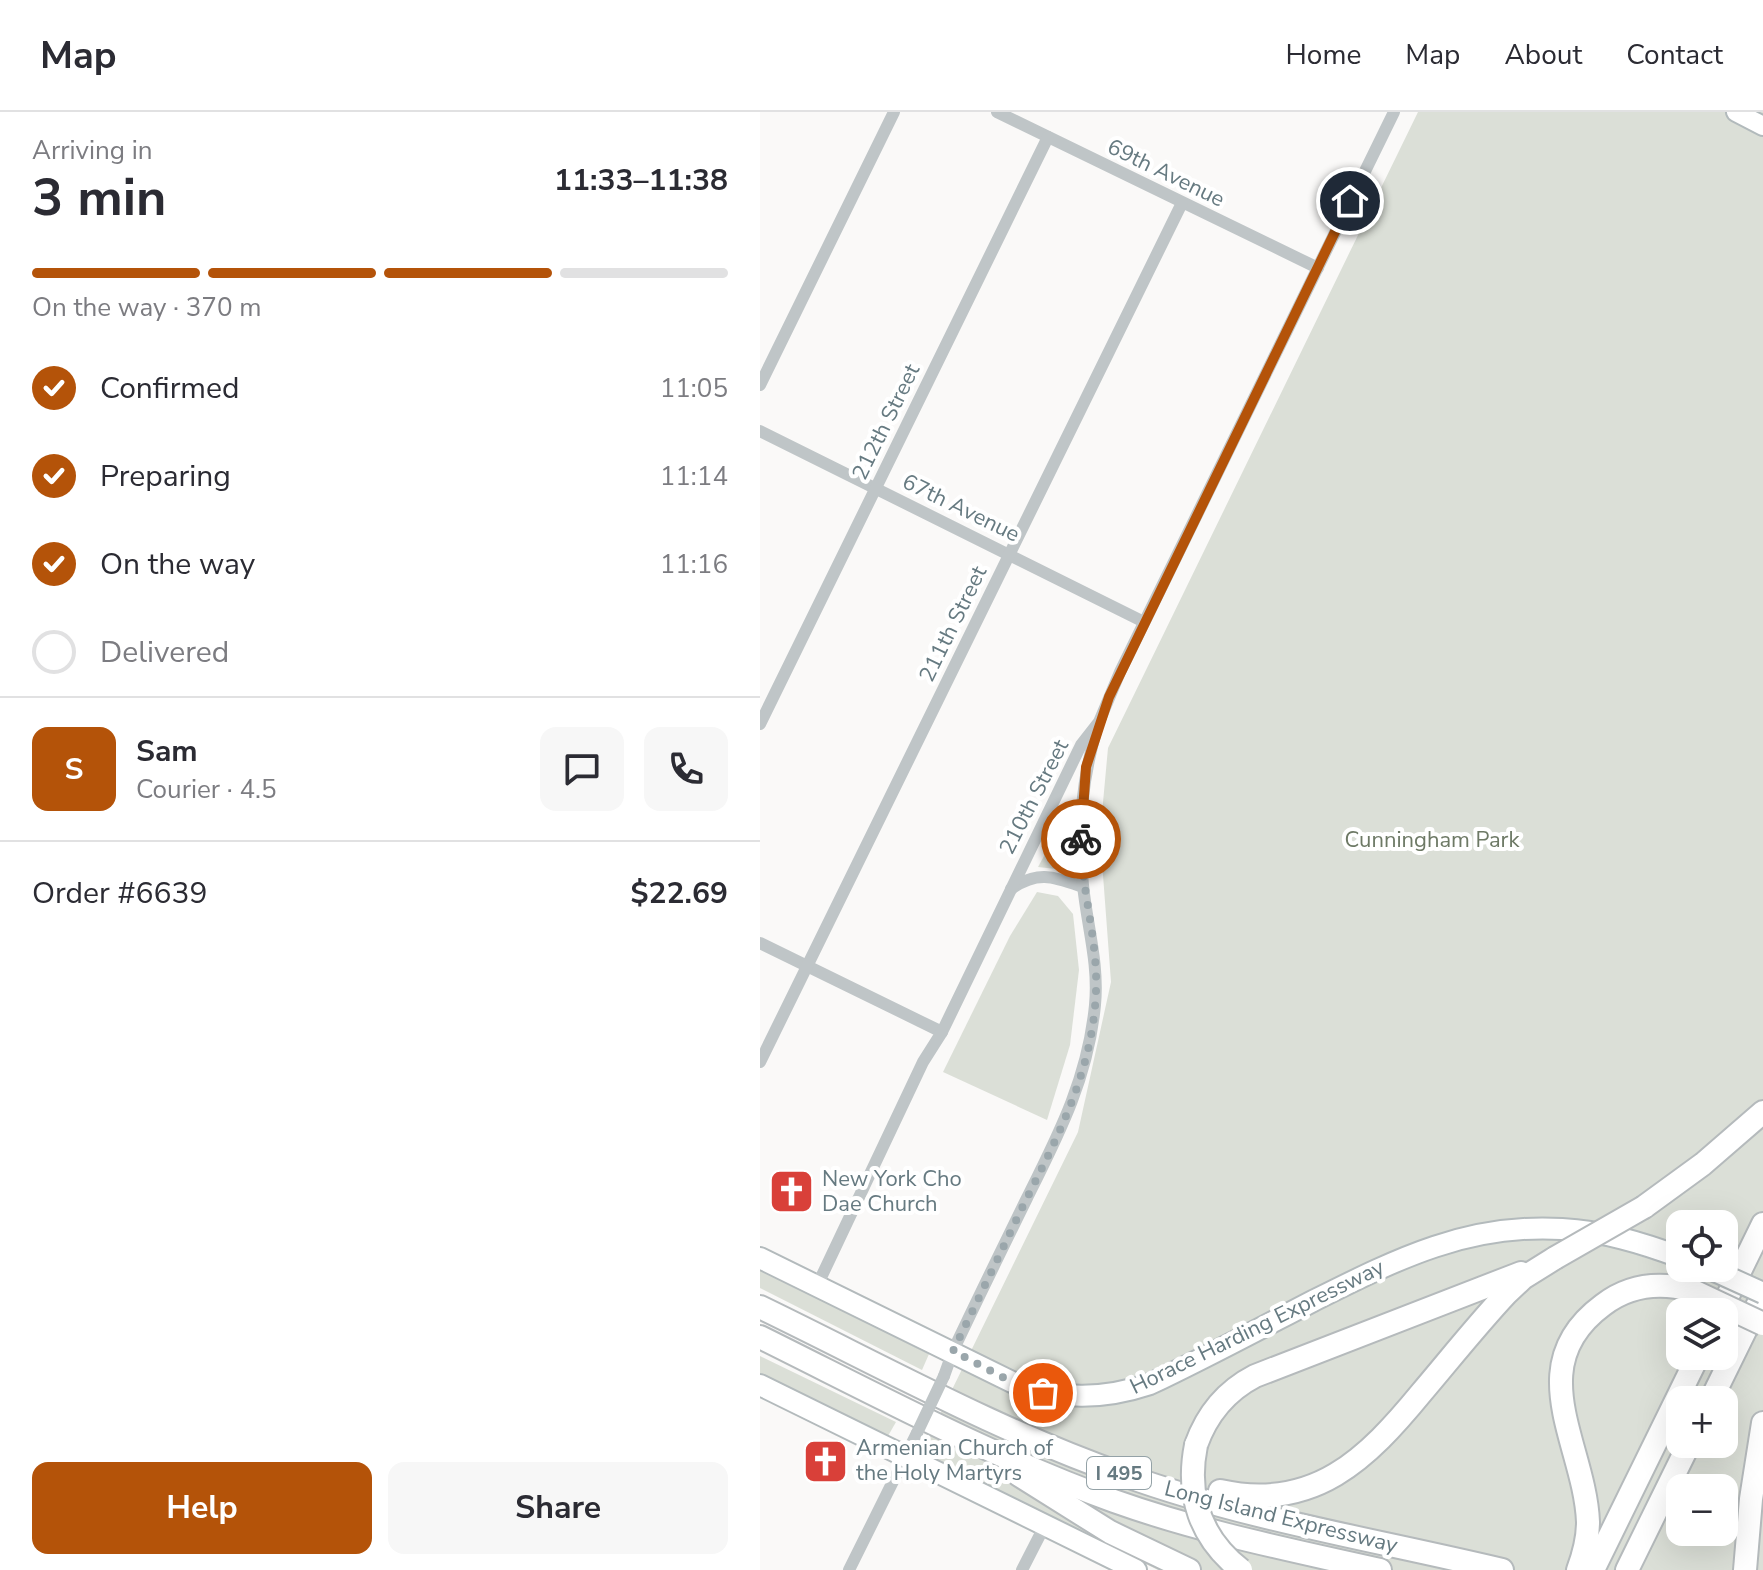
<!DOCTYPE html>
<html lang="en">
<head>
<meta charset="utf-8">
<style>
	:root { --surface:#fff; --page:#f7f7f7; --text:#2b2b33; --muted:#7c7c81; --line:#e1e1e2; --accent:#b45309 }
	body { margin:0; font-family:"Nunito Sans",sans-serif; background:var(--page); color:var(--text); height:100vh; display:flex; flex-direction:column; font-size:30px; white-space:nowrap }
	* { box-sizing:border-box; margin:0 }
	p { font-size:26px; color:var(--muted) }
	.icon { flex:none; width:44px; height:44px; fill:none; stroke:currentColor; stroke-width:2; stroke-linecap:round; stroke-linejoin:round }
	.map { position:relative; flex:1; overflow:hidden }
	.sheet { display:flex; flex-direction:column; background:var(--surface); width:760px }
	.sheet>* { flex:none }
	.tools { position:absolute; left:906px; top:1098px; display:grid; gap:16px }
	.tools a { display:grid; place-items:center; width:72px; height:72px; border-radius:16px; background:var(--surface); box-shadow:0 8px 32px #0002; font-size:40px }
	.pin { position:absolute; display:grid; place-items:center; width:68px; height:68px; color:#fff; margin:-34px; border:4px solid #fff; border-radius:50%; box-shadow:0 2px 8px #0007 }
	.courier { position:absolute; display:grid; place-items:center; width:80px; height:80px; margin:-40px; border:6px solid #b45309; border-radius:50%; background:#fff; color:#222; box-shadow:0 2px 10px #0007 }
	.headline em { font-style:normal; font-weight:700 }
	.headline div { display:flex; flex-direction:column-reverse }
	.headline { display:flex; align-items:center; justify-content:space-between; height:136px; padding:0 32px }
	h1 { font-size:52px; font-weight:700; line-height:60px }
	.bar { display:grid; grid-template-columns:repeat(4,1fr); gap:12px 8px; align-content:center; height:96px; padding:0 32px }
	.bar i { height:10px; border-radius:6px; background:var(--line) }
	.bar .active { background:var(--accent) }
	.bar p { grid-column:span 4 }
	.line { display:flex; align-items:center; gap:20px; padding:0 32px; border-top:2px solid var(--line) }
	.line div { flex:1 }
	.round { display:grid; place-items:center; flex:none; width:84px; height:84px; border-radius:16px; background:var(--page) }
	ol { padding:0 32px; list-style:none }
	li { display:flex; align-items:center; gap:24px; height:88px }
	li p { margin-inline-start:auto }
	li .icon { padding:8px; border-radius:50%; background:var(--accent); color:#fff; stroke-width:4 }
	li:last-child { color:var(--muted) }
	li i { width:44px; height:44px; border:4px solid var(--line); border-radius:50% }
	.cta { display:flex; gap:16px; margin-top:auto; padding:16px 32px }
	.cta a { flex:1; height:92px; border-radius:16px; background:var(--accent); color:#fff; font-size:32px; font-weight:700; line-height:92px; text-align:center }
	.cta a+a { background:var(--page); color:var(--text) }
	header { display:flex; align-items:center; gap:48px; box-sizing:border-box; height:112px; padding:0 40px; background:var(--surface); border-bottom:2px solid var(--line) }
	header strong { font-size:38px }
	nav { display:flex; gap:44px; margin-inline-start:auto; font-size:28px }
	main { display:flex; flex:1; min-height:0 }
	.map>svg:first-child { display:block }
	.green { fill:#dbdfd7; fill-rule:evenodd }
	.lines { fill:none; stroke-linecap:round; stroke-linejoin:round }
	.secondary-casing { stroke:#b2babc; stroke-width:22 }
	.primary-casing { stroke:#b3babc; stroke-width:24 }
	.highway-casing { stroke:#b5babc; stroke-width:26 }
	.street { stroke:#bfc5c7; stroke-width:12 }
	.secondary { stroke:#fff; stroke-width:18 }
	.primary { stroke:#fff; stroke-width:20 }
	.highway { stroke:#fff; stroke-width:22 }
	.primary-bridge-casing { stroke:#b3babc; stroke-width:24; stroke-linecap:butt }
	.highway-bridge-casing { stroke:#b5babc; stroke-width:26; stroke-linecap:butt }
	.street-bridge { stroke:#bfc5c7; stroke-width:12 }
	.primary-bridge { stroke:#fff; stroke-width:20 }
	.highway-bridge { stroke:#fff; stroke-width:22 }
	.done { stroke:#9aa6ab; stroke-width:8; stroke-dasharray:0 14.4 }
	.route { stroke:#b45309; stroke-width:10 }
	.labels { text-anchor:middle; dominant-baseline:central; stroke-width:8; stroke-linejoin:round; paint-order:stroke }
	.shield { fill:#fff; stroke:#94a2a7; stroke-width:2 }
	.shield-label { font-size:20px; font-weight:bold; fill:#667a81 }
	.street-label { font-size:22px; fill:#667a81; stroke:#fff }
	.park-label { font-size:22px; fill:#6d7965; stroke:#fff }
	.poi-label { font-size:22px; fill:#667a81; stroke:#fff; text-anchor:start }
</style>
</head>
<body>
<header>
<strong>Map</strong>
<nav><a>Home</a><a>Map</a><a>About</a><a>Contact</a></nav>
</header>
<main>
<section class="sheet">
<div class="headline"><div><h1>3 min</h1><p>Arriving in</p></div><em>11:33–11:38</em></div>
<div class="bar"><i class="active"></i><i class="active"></i><i class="active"></i><i></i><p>On the way · 370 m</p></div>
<ol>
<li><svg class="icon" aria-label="check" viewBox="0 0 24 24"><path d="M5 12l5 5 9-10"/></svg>Confirmed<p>11:05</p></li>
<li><svg class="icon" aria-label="check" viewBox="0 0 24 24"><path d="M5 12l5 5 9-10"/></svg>Preparing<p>11:14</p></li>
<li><svg class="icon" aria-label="check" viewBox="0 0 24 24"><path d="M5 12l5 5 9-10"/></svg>On the way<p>11:16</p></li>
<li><i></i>Delivered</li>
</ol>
<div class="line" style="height:144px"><b class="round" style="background:var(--accent);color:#fff">S</b><div><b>Sam</b><p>Courier · 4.5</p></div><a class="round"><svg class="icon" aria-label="chat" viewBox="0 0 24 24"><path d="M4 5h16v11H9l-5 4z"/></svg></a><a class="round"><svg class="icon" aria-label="phone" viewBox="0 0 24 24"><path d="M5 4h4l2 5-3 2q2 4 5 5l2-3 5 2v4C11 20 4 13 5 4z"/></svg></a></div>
<div class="line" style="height:104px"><div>Order #6639</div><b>$22.69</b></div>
<div class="cta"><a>Help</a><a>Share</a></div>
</section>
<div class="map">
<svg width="1003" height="1458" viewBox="0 0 1003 1458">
	<rect width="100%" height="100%" fill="#faf9f8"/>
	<!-- green -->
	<g class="green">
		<path d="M658,0h345v1458h-605l-229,-112 2,-5 -8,-4 155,-317 33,-150 -11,-147 8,-87zM920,1112h44v44h-44zM920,1200h44v44h-44zM920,1288h44v44h-44zM920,1376h44v44h-44z"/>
		<polygon points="307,702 305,758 278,755"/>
		<polygon points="277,780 298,784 313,802 319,858 310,933 287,1008 183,960 250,824"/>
		<polygon points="0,1158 169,1242 162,1258 0,1176"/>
		<polygon points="0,1244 136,1310 128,1324 0,1261"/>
	</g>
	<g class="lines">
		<defs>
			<polyline id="secondary" points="976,0 1003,14"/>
			<g id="primary">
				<path d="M0,1146l252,124c47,18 90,18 138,2 55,-26 109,-55 163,-83 82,-41 154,-78 249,-72 41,2 80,14 118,28"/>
				<polyline points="0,1273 376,1458"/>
			</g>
			<g id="highway">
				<polyline points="884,1095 943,1052 1003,1000"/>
				<path d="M0,1195c120,58 238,124 364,168 122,44 252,65 378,95"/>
				<polyline points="960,1200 1003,1112"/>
				<path d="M0,1225c117,58 232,120 354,164 87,31 177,49 266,69"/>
				<polyline points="951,1288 1003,1182"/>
				<path d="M436,1333c11,-31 30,-54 59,-69l266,-103"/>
				<polyline points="259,1363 350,1420 429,1458"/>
				<path d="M460,1379c94,21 147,-32 202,-99 28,-33 55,-67 84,-98l17,-16 32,-20"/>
				<path d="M818,1458c6,-16 10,-32 10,-48 -3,-77 -68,-156 15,-217 26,-20 57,-23 88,-15"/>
				<polyline points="833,1458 938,1244"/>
				<polyline points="867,1458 929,1332"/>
				<polyline points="985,1458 991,1387 1003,1311"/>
			</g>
		</defs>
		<!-- secondary casing -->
		<use href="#secondary" class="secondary-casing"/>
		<!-- primary casing -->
		<use href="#primary" class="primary-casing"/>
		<!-- highway casing -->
		<use href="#highway" class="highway-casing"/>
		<!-- street -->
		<g class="street">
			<polyline points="237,0 558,156"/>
			<polyline points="0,273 134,0"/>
			<polyline points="0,319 384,510"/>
			<polyline points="0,612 288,25"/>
			<path d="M251,777c27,-19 43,-12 72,-2"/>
			<polyline points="0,831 182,920"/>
			<polyline points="0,950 422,91"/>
			<polyline points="57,1174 163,950 182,920 321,633 339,610 360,560 634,0"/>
			<path d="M184,1264l9,-25c24,-51 49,-102 74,-153 32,-64 61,-120 68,-193 4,-42 -8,-79 -12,-120 -6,-53 -1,-106 14,-157"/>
			<polyline points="89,1458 157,1321"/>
			<polyline points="262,1458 285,1413"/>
		</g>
		<!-- secondary -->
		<use href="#secondary" class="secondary"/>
		<!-- primary -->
		<use href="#primary" class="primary"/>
		<!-- highway -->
		<use href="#highway" class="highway"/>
		<defs>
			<polyline id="primary-bridge" points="948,1156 1003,1181"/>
			<g id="highway-bridge">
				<polyline points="795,1146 884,1095"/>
				<polyline points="931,1178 1003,1212"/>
				<path d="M436,1333c-10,50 4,93 45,125"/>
			</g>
		</defs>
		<!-- primary-bridge casing -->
		<use href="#primary-bridge" class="primary-bridge-casing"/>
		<!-- highway-bridge casing -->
		<use href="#highway-bridge" class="highway-bridge-casing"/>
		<!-- street-bridge -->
		<polyline class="street-bridge" points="157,1321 184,1264"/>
		<!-- primary-bridge -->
		<use href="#primary-bridge" class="primary-bridge"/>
		<!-- highway-bridge -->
		<use href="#highway-bridge" class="highway-bridge"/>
	</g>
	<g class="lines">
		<!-- done -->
		<path class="done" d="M283,1281l-31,-11 -59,-31c23,-47 46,-95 69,-143 35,-70 71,-136 74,-217 2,-52 -15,-101 -15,-152"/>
		<!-- route -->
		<polyline class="route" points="321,727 326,655 349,585 590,89"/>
	</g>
	<!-- icons -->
	<defs>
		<symbol id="church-square" viewBox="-11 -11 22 22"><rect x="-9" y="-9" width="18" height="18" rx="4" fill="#d94039" stroke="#fff"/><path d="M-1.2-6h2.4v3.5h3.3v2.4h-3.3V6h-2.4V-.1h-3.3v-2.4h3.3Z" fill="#fff"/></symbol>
	</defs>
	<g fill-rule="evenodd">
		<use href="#church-square" x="6" y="1054" width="51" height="51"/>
		<use href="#church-square" x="40" y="1324" width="51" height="51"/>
	</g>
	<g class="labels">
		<!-- shield labels -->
		<rect class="shield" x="327" y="1345" width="64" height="32" rx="6"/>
		<g class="shield-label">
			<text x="359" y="1361">I 495</text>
		</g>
		<!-- street labels -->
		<g class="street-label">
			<text transform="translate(406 61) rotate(26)">69th Avenue</text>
			<text transform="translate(126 310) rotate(-64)">212th Street</text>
			<text transform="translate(201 396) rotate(26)">67th Avenue</text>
			<text transform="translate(193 512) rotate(-64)">211th Street</text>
			<text transform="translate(274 685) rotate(-63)">210th Street</text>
			<text transform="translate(497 1215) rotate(-26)">Horace Harding Expressway</text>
			<text transform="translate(521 1405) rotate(14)">Long Island Expressway</text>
		</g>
		<!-- park labels -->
		<g class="park-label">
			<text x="672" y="728">Cunningham Park</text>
		</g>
		<!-- poi labels -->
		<g class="poi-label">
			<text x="62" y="1067">New York Cho<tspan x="62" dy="25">Dae Church</tspan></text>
			<text x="96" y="1336">Armenian Church of<tspan x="96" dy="25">the Holy Martyrs</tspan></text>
		</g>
	</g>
</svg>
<div class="tools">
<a><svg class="icon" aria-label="locate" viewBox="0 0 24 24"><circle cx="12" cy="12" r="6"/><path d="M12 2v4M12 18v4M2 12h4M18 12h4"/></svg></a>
<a><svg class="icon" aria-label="layers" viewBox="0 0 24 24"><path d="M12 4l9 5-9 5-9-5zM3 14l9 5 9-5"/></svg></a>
<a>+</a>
<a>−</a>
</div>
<div class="pin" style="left:283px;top:1281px;background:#ea580c"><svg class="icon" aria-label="bag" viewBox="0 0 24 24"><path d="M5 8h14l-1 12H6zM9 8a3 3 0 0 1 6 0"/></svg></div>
<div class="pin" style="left:590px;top:89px;background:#1f2937"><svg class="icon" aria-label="home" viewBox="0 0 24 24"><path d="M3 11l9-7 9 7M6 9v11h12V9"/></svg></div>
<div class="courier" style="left:321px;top:727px"><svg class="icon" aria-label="bike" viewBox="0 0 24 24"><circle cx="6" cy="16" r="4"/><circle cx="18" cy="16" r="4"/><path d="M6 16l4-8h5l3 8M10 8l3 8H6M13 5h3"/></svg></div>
</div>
</main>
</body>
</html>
